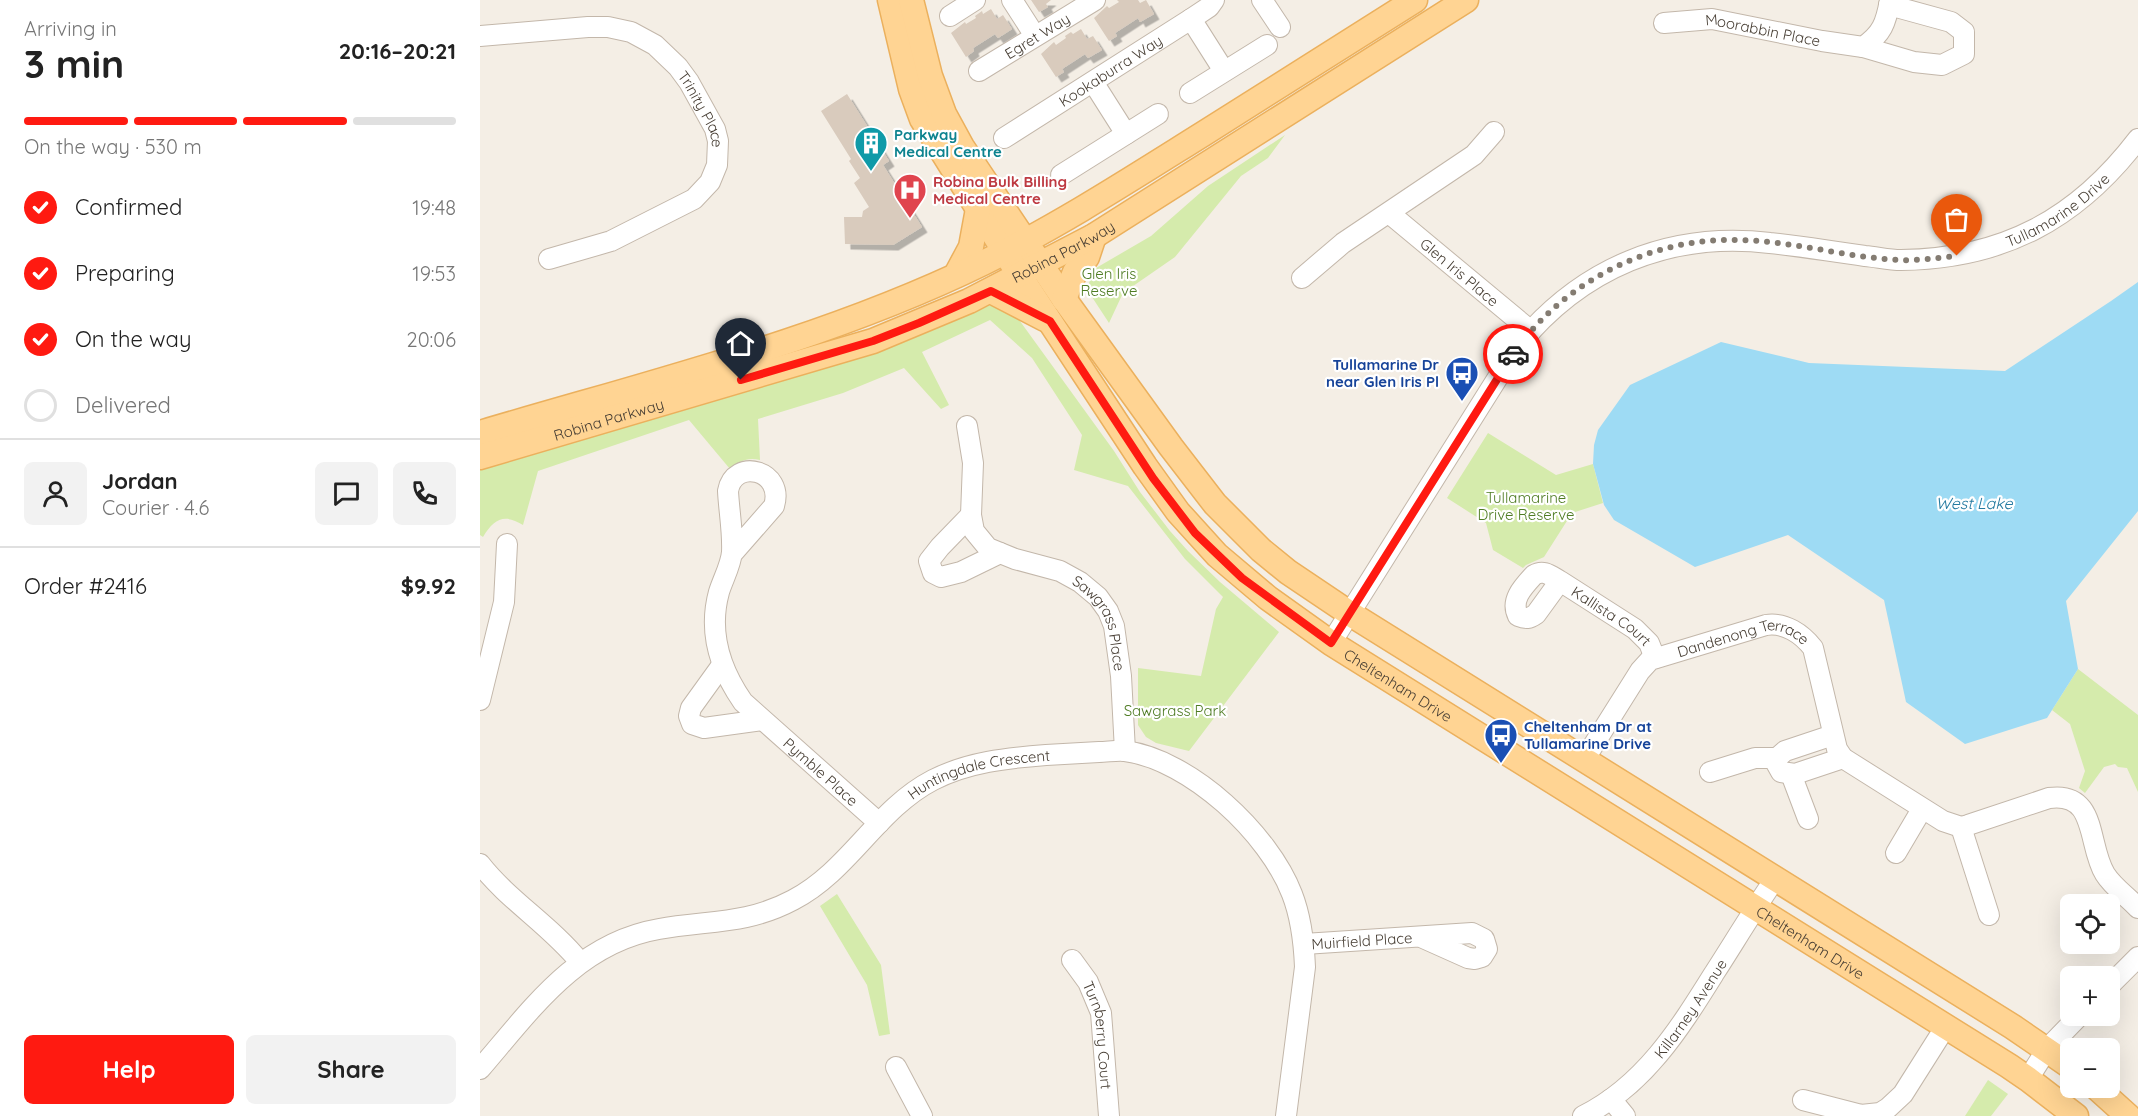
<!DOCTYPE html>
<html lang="en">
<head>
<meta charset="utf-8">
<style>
	:root { --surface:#fff; --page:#f2f2f2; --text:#222; --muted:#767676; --line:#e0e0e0; --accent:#ff1a11 }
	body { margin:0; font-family:Quicksand,sans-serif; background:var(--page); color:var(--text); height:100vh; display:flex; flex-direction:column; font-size:22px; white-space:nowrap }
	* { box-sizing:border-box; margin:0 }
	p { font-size:20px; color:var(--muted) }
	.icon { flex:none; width:33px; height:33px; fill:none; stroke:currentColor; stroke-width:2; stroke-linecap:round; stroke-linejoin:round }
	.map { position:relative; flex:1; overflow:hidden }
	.side { display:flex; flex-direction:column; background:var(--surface); width:480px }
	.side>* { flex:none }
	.fabs { position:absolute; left:1580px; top:894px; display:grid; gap:12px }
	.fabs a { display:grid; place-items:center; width:60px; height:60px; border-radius:9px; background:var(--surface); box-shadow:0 6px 24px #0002; font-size:30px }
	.pin { position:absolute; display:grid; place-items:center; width:51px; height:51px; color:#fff; margin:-62px -26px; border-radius:50% 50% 50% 0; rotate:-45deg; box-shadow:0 0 6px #0007 }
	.pin .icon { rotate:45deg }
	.courier { position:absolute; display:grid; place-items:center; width:60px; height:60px; margin:-30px; border:4px solid #ff1a11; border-radius:50%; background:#fff; color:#222; box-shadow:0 2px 8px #0007 }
	.head em { font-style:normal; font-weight:700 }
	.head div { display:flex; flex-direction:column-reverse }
	.head { display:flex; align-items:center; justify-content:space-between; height:102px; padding:0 24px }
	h1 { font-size:39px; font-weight:700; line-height:45px }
	.bar { display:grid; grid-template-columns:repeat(4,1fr); gap:9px 6px; align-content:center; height:72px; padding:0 24px }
	.bar i { height:8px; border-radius:4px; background:var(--line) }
	.bar .selected { background:var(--accent) }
	.bar p { grid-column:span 4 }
	.line { display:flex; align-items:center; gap:15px; padding:0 24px; border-top:2px solid var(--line) }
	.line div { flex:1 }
	.round { display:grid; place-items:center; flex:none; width:63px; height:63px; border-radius:9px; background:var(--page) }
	ol { padding:0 24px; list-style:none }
	li { display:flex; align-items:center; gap:18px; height:66px }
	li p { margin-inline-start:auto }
	li .icon { padding:6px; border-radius:50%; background:var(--accent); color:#fff; stroke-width:4 }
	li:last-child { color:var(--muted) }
	li i { width:33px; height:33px; border:3px solid var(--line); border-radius:50% }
	.primary-button { display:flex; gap:12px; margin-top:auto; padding:12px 24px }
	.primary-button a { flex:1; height:69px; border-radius:9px; background:var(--accent); color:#fff; font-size:24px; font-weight:700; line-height:69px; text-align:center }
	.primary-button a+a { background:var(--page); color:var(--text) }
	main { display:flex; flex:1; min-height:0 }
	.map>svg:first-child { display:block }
	.green { fill:#d5ebac }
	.water { fill:#9edbf4 }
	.building { fill:#d9cbbd; filter:url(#shadow) }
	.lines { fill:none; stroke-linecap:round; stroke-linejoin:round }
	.minor-casing { stroke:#c3b7aa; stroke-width:22 }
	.major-casing { stroke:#ebb05d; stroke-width:27 }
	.minor { stroke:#fff; stroke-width:20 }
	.major { stroke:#ffd493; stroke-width:24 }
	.done { stroke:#847c72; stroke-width:6; stroke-dasharray:0 10.8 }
	.route { stroke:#ff1a11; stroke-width:8 }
	.labels { text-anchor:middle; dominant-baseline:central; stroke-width:4.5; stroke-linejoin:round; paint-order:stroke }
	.street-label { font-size:15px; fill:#473e34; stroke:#fff }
	.culture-label { font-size:15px; font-weight:bold; fill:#0d838f; stroke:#fff; text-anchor:start }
	.health-label { font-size:15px; font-weight:bold; fill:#be3a42; stroke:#fff; text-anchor:start }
	.park-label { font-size:15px; fill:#4f7c24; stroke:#fff }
	.transit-label { font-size:15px; font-weight:bold; fill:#164399; stroke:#fff; text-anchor:end }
	.water-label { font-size:16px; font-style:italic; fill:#247aa0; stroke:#fff }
</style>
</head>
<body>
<main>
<section class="side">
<div class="head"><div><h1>3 min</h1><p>Arriving in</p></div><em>20:16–20:21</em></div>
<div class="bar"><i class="selected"></i><i class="selected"></i><i class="selected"></i><i></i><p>On the way · 530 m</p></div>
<ol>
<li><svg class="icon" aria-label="check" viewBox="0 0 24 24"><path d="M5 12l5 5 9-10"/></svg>Confirmed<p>19:48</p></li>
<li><svg class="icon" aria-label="check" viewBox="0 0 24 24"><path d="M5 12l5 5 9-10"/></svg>Preparing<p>19:53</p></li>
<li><svg class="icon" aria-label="check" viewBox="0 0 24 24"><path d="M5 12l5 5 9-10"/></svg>On the way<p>20:06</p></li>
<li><i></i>Delivered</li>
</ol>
<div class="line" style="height:108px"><a class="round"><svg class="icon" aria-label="person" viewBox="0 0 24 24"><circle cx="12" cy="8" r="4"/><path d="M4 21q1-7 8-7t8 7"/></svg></a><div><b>Jordan</b><p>Courier · 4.6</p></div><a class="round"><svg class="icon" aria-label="chat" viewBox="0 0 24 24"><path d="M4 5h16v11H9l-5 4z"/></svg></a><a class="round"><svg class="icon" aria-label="phone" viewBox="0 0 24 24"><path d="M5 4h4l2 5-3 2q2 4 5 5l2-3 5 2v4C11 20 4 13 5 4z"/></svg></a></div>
<div class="line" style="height:78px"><div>Order #2416</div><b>$9.92</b></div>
<div class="primary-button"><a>Help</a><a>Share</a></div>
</section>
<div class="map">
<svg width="1658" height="1116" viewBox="0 0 1658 1116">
	<defs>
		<filter id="shadow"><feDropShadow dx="5.5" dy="5.5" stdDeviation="0" flood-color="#0004"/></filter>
	</defs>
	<rect width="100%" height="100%" fill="#f4eee5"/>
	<!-- green -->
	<g class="green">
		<polygon points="805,135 788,158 761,176 695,257 643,293 629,323 610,294 608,285 616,268 671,236 728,186"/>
		<path d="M508,306h11l18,11 97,134 26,41 30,39 18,20 32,31 59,50 -90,119 -33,-8 -10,-6 -8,-12v-57l63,8 15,-67 7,-12 -38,-38 -57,-73 -54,-16 8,-35 -50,-77 -42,-38 -68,32 27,53 -8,4 -37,-41 -61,25 -85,26 2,41c-13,-3 -20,1 -30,9l-41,-49 -151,51 -15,54c-19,-12 -29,-6 -40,12l-3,-2v-65l391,-117 36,-12z"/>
		<polygon points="1008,433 1076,475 1113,464 1123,503 1092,513 1064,557 1046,565 1043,568 1013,550 1006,523 967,498"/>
		<polygon points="1598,669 1658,715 1658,792 1647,768 1638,767 1635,764 1624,767 1605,793 1599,788 1605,771 1590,724 1572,710"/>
		<polygon points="357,894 401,965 410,1034 399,1036 387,985 340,906"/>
		<polygon points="1508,1080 1528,1094 1511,1116 1485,1116"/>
	</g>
	<!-- water -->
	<polygon class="water" points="1658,282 1658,511 1586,601 1598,669 1567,718 1485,744 1426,702 1404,600 1308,535 1215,567 1134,520 1124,505 1113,464 1114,445 1118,430 1150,385 1241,342 1329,363 1525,371 1631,301"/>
	<!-- building -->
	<g class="building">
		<polygon points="551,0 571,0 566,4 568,7 559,12"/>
		<polygon points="637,0 658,0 660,3 666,0 674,14 660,22 658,18 635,33 637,36 629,41 614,18 627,6 629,8 639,2"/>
		<polygon points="511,9 517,19 523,15 532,29 518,38 515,34 493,48 494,51 486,57 471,33 485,22 486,24 496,18 495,16 502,11 503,14"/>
		<polygon points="601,29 607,39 613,36 622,50 608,58 605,54 582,69 584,72 576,77 561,54 574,42 576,45 586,38 585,36 591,32 593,34"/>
		<polygon points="367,94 409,161 403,165 442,227 413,245 365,244 364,217 382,217 383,211 389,207 374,183 380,178 369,161 371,159 341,111"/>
	</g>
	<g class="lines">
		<defs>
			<g id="minor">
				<polyline points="532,0 555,36"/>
				<polyline points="782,0 800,27"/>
				<polyline points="470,16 495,0"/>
				<polyline points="711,19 744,71"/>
				<path id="s1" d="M1184,23l48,-4 110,22 41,6c19,-13 23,-24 27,-47"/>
				<path id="s2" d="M0,36l108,-9h20l23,5 24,13 23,22 11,15 26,47 3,12 -1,24 -7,17 -16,17 -83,42 -62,18"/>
				<polyline points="1383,47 1434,62 1462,65 1484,54 1484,32 1471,22 1409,5"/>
				<path id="s3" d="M499,71l116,-71"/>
				<polyline points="613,82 646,134"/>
				<polyline points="710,93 787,45"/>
				<path id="s4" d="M524,138l187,-119 18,-12 5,-7"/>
				<polyline points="581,175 678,114"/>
				<path id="s5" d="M909,213l142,118"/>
				<polyline points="822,278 863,243 994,155 1014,132"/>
				<path id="s6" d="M487,426l6,37 -2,52 3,16 14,17 27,11 45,12 20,11 18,15 10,14 6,15 7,50 4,75"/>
				<polyline points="491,515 460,547 449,561 453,573 461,577 481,572 520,553"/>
				<path id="s7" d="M252,554l42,-48c11,-36 -40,-49 -46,-15 1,20 5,41 4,61 -1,13 -9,27 -13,40 -11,40 1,77 24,110l136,121"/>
				<path id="s8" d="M1080,581c-9,-5 -16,-12 -26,-6 -11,12 -24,25 -16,41 8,3 11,3 18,-2l24,-33 75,48 14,14 6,15"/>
				<path id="s9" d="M851,643l186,-296c64,-79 152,-116 253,-104 32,3 63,9 95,13 12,1 24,4 36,4 102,-1 176,-41 237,-121"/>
				<polyline points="242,665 211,708 209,716 212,724 224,728 282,720"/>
				<polyline points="0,700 24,602 27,544"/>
				<polyline points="1353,735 1305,751 1297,758 1296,763 1301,772 1315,774 1363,758"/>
				<path id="s10" d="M1104,760l56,-89 10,-11 116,-35c19,-3 36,9 47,23l24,101 6,9 100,63 18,6 7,-2 81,-27c49,-7 38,47 56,76 8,13 23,23 33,34"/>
				<polyline points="1230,772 1275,758 1297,758"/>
				<polyline points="1311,774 1328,819"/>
				<polyline points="1481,827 1509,915"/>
				<polyline points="1416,853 1442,809"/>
				<path d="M0,864c29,37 70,61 100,98"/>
				<path id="s11" d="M824,944l168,-11 12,6 3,10 -5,8 -7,2 -7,-1 -47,-21"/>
				<path id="s12" d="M592,960l16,22 13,31 8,103"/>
				<polyline points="1629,986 1658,957"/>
				<polyline points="416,1067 442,1116"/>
				<path id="s13" d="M0,1069c51,-59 97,-126 179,-140 49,-9 87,-4 134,-29 56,-29 84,-91 140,-120 35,-18 74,-22 113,-25 18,-1 35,-2 53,-3 8,0 18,-2 26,-1 66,9 144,83 167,143 9,23 12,49 13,73l-19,149"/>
				<polyline points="1548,1079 1567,1049 1599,1016"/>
				<polyline points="1131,1099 1145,1116"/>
				<polyline points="1323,1100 1381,1115 1400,1113 1408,1108 1423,1094 1466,1026"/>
				<path id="s14" d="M1103,1116c62,-31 97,-88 132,-144 20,-31 39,-63 60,-93"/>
			</g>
			<g id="major">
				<path id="s15" d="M410,0l21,89 11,30 98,157 125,190 33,46 39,43 51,43 63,45 678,423 19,13 48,37"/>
				<polyline points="431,0 450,76 464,114 482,147 584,299 691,447 735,504 781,550 808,572 869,613 1533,1027 1590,1066"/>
				<polyline points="476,275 491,247 498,209"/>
				<polyline points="511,291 565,319"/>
				<polyline points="584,299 595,272 607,257 614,236"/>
				<path d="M0,433c168,-50 346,-93 503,-170 77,-38 148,-84 220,-129 71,-45 142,-89 212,-134"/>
				<path id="s16" d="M0,457l393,-116 96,-40 125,-65 372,-236"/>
				<polyline points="1617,1088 1648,1116"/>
			</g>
		</defs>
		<!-- minor casing -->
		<use href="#minor" class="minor-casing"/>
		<!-- major casing -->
		<use href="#major" class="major-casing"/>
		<!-- minor -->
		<use href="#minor" class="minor"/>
		<!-- major -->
		<use href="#major" class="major"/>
	</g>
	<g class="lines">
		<!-- done -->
		<path class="done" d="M1033,354c50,-72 138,-117 226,-114 53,1 106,17 159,20 19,1 39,-2 59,-4"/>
		<!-- route -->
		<polyline class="route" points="261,380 393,341 439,323 511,291 570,321 673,478 715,533 762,578 851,643 1033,354"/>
	</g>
	<!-- icons -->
	<defs>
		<symbol id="building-pin" viewBox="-11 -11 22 30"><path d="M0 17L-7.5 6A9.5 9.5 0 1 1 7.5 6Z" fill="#0f9aa8" stroke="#fff"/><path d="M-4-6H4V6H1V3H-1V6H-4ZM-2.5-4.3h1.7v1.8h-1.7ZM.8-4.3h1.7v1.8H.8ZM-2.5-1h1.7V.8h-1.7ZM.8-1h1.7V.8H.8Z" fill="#fff"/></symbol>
		<symbol id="hospital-pin" viewBox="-11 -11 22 30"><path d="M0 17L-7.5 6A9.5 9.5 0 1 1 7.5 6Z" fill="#e0444e" stroke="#fff"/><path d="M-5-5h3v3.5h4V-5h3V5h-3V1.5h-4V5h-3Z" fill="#fff"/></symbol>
		<symbol id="bus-pin" viewBox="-11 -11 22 30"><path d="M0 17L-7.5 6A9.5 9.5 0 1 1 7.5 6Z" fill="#1a4fb4" stroke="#fff"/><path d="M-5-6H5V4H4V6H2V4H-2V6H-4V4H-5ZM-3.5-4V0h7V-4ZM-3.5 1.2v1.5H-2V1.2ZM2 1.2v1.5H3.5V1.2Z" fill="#fff"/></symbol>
	</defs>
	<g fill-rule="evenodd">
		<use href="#building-pin" x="372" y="124" width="38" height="52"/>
		<use href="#hospital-pin" x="411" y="171" width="38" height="52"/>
		<use href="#bus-pin" x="963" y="354" width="38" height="52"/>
		<use href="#bus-pin" x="1002" y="716" width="38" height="52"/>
	</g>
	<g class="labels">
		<!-- street labels -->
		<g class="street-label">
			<text stroke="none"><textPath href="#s1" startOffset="100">Moorabbin Place</textPath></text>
			<text stroke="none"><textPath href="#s3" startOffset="68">Egret Way</textPath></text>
			<text stroke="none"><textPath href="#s4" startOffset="126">Kookaburra Way</textPath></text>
			<text stroke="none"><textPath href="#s2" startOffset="260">Trinity Place</textPath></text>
			<text stroke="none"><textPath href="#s9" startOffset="936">Tullamarine Drive</textPath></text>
			<text stroke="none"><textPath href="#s16" startOffset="620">Robina Parkway</textPath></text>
			<text stroke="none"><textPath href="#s5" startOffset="92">Glen Iris Place</textPath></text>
			<text stroke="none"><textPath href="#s16" startOffset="134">Robina Parkway</textPath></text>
			<text stroke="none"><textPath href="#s8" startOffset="198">Kallista Court</textPath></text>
			<text stroke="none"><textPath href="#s6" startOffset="274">Sawgrass Place</textPath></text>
			<text stroke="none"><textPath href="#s10" startOffset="218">Dandenong Terrace</textPath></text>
			<text stroke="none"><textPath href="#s15" startOffset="874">Cheltenham Drive</textPath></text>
			<text stroke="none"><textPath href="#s7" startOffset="470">Pymble Place</textPath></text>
			<text stroke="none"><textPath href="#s13" startOffset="602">Huntingdale Crescent</textPath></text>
			<text stroke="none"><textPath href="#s11" startOffset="58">Muirfield Place</textPath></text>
			<text stroke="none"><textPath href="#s15" startOffset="1360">Cheltenham Drive</textPath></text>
			<text stroke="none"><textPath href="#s14" startOffset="154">Killarney Avenue</textPath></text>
			<text stroke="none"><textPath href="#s12" startOffset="82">Turnberry Court</textPath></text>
		</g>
		<!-- culture labels -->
		<g class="culture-label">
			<text x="414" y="134">Parkway<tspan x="414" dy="17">Medical Centre</tspan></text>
		</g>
		<!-- health labels -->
		<g class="health-label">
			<text x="453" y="181">Robina Bulk Billing<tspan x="453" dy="17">Medical Centre</tspan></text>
		</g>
		<!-- park labels -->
		<g class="park-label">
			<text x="629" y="273">Glen Iris<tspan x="629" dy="17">Reserve</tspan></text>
			<text x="1046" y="497">Tullamarine<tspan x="1046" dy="17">Drive Reserve</tspan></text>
			<text x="695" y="710">Sawgrass Park</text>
		</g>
		<!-- transit labels -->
		<g class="transit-label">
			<text x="959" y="364">Tullamarine Dr<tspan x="959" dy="17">near Glen Iris Pl</tspan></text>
			<text x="1044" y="726" text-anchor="start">Cheltenham Dr at<tspan x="1044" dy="17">Tullamarine Drive</tspan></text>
		</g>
		<!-- water labels -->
		<g class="water-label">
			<text x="1494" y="503">West Lake</text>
		</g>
	</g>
</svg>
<div class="fabs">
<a><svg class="icon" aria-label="locate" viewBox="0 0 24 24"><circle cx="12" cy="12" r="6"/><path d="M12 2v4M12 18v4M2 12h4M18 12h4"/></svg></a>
<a>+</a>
<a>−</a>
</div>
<div class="pin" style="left:1477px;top:256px;background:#ea580c"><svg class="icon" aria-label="bag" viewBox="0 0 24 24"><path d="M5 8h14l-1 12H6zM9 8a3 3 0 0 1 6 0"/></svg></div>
<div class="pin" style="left:261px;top:380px;background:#1f2937"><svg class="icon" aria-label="home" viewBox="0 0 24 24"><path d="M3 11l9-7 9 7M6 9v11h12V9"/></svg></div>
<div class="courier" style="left:1033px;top:354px"><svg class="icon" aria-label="car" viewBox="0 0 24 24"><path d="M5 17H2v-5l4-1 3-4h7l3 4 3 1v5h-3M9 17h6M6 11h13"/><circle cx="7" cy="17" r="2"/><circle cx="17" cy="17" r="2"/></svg></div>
</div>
</main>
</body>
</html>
